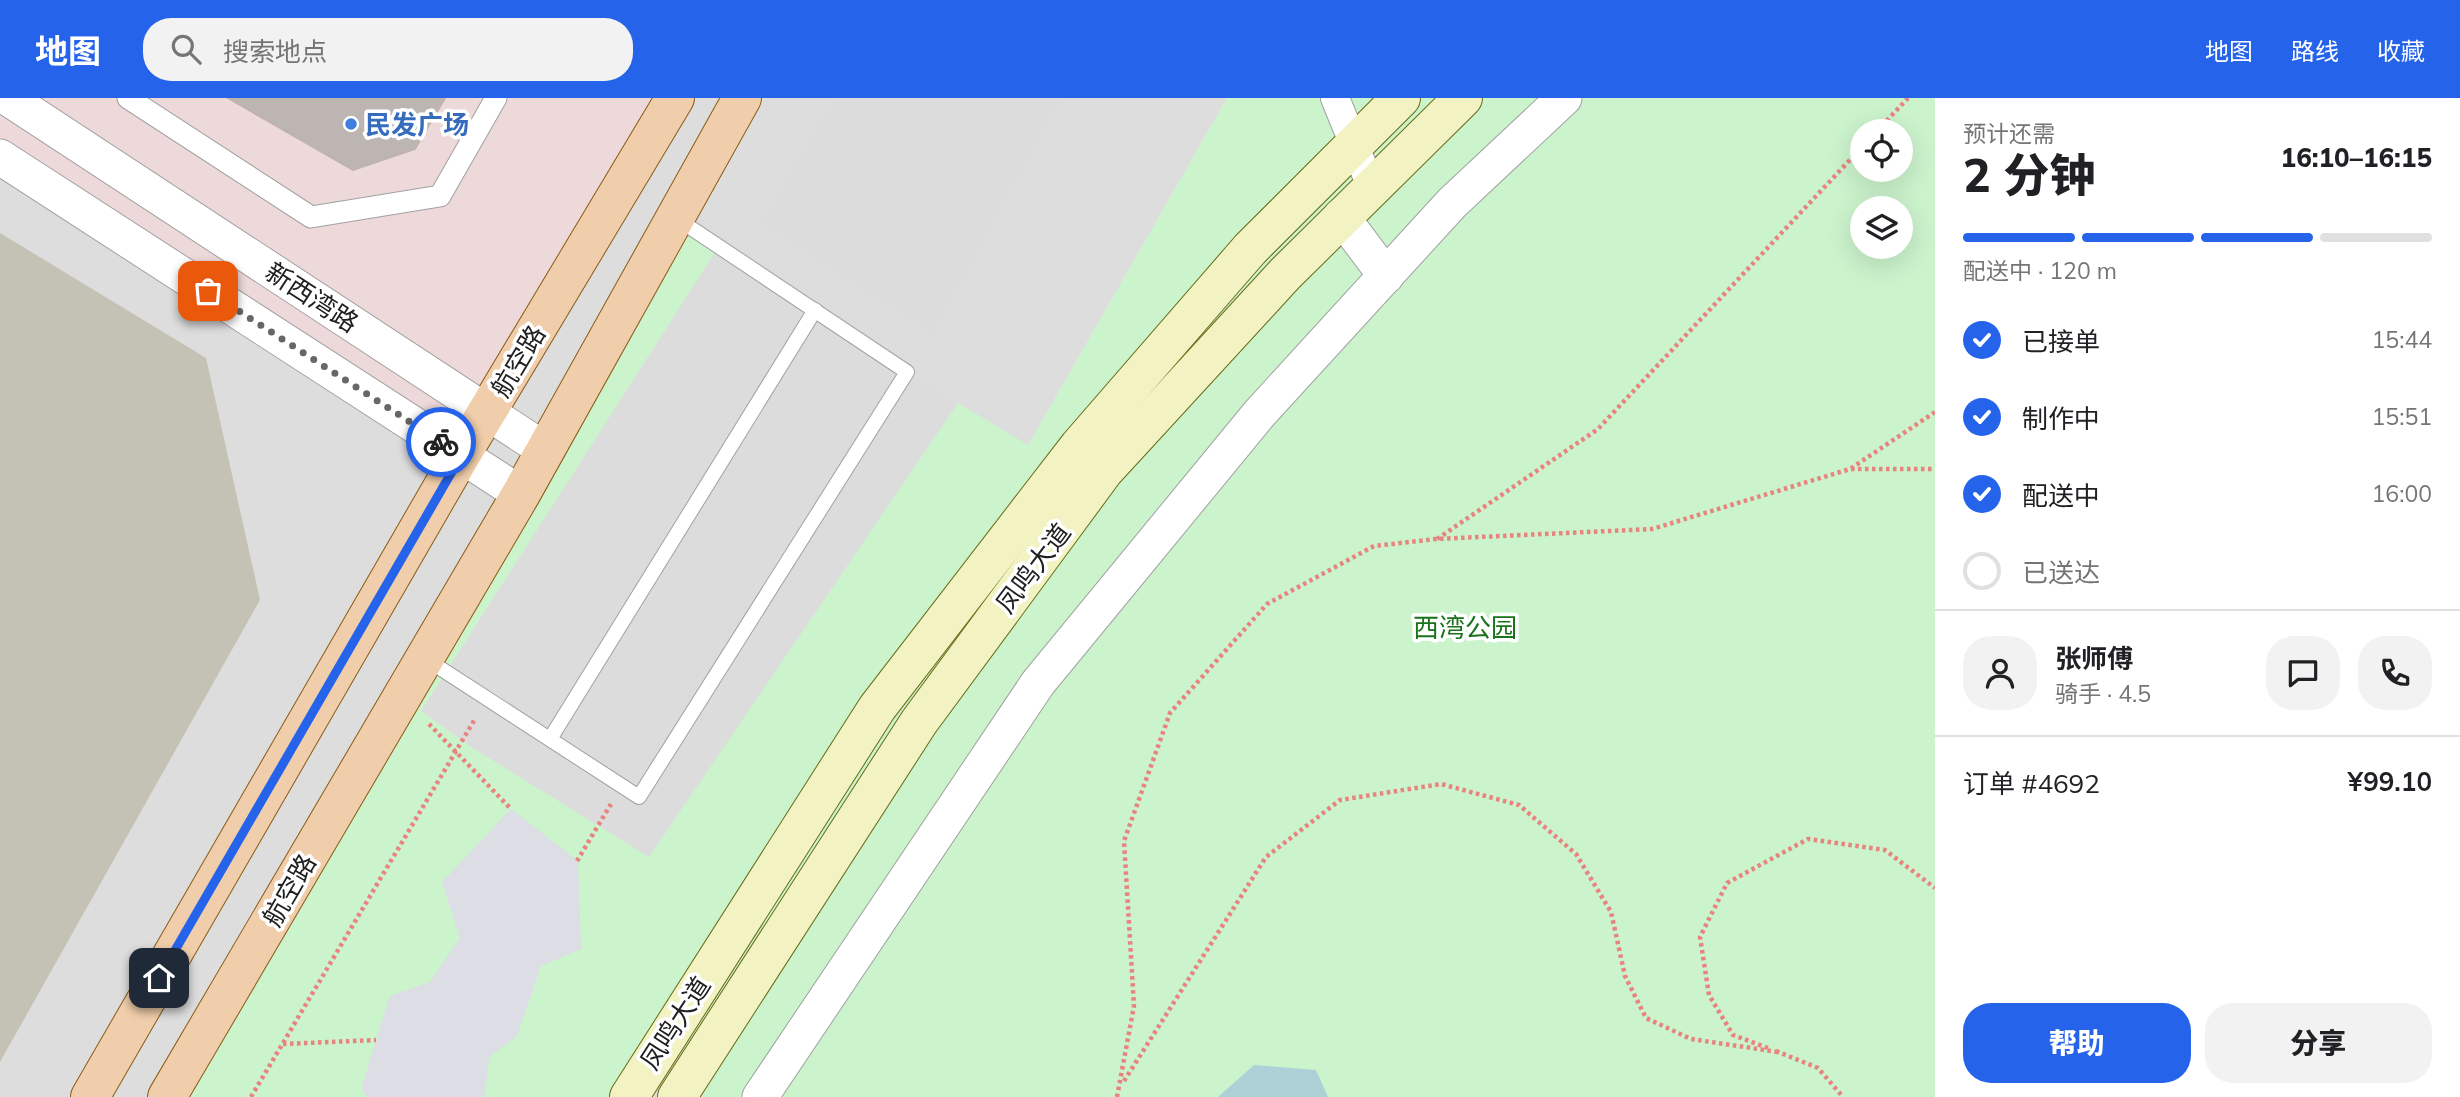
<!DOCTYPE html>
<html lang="zh">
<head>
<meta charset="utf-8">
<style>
	:root { --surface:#fff; --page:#f2f2f2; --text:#202124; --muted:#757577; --line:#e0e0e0; --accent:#2563eb }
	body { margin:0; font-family:Mulish,"Noto Sans SC",sans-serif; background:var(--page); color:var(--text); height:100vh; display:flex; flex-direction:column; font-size:26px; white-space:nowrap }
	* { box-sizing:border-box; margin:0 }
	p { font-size:23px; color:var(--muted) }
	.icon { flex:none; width:38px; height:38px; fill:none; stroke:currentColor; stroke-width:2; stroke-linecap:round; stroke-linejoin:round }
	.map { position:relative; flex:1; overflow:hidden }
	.panel { display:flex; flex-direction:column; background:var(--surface); width:525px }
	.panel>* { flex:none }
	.tools { position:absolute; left:1850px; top:21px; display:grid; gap:14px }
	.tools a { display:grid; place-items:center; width:63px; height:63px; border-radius:50%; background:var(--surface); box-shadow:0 7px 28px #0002; font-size:35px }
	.pin { position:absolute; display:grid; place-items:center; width:60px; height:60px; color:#fff; margin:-30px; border-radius:14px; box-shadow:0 4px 10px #0006 }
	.courier { position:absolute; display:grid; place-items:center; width:70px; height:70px; margin:-35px; border:5px solid #2563eb; border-radius:50%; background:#fff; color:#222; box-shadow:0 2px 9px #0007 }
	.overview em { font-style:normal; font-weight:800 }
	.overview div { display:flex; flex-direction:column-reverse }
	.overview { display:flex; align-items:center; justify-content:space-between; height:119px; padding:0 28px }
	h1 { font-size:46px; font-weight:800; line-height:52px }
	.bar { display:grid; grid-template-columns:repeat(4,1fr); gap:10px 7px; align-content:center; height:84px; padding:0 28px }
	.bar i { height:9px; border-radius:5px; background:var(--line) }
	.bar .selected { background:var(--accent) }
	.bar p { grid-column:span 4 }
	.line { display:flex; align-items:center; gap:18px; padding:0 28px; border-top:2px solid var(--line) }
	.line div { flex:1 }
	.round { display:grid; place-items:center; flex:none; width:74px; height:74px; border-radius:28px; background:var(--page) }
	ol { padding:0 28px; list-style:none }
	li { display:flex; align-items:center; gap:21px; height:77px }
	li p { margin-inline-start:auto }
	li .icon { padding:7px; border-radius:50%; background:var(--accent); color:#fff; stroke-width:4 }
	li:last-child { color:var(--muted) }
	li i { width:38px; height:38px; border:4px solid var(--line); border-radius:50% }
	.action { display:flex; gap:14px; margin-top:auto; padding:14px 28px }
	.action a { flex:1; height:80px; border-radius:28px; background:var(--accent); color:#fff; font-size:28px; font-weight:800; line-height:80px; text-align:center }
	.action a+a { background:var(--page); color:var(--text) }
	header { display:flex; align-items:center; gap:42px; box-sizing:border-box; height:98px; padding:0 35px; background:var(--accent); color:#fff }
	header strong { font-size:33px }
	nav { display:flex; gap:38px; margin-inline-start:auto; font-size:24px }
	.search { width:490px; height:63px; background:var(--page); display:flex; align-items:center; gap:18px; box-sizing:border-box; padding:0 24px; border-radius:28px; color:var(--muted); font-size:26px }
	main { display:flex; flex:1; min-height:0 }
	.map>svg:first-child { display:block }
	.residential { fill:#dedddd }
	.commercial { fill:#eed9da }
	.construction { fill:#c3c2b4 }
	.park { fill:#cbf3cc; fill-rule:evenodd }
	.parking { fill:#dcdcdc }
	.plaza { fill:#dcdde5 }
	.water { fill:#aed1d7 }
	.building { fill:#bcb5b1; stroke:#bfb3ac; stroke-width:2 }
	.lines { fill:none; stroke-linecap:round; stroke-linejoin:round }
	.service-casing { stroke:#a1a1a1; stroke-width:16 }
	.pedestrian-casing { stroke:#a1a1a1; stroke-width:23 }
	.minor-casing { stroke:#a1a1a1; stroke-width:30 }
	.tertiary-casing { stroke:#a1a1a1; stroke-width:37 }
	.secondary-casing { stroke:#676b13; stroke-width:40 }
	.primary-casing { stroke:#895b13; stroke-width:40 }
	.path { stroke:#e9837f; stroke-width:4.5; stroke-dasharray:3.5 3.5; stroke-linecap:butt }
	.service { stroke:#fff; stroke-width:14 }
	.pedestrian { stroke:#fff; stroke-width:21 }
	.minor { stroke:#fff; stroke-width:28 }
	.tertiary { stroke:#fff; stroke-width:35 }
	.secondary { stroke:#f2f2c3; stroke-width:38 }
	.primary { stroke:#f1ceab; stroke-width:38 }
	.done { stroke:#686766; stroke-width:7; stroke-dasharray:0 12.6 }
	.route { stroke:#2563eb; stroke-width:9 }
	.shop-dot { fill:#3f7fe0; stroke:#fff; stroke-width:2.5 }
	.labels { text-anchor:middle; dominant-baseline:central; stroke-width:7; stroke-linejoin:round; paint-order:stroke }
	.shop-label { font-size:26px; font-weight:bold; fill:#366cbe; stroke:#fff; text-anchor:start }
	.street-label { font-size:26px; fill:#202020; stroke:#fff }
	.park-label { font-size:26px; fill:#1a721b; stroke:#fff }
</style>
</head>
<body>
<header>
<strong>地图</strong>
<div class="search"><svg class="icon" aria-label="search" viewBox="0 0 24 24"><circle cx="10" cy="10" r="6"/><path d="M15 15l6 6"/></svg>搜索地点</div>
<nav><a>地图</a><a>路线</a><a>收藏</a></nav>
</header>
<main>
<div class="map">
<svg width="1935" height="999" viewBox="0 0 1935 999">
	<rect width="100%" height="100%" fill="#efece8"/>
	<!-- residential -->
	<polygon class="residential" points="0,0 1227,0 656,999 0,999"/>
	<!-- commercial -->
	<polygon class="commercial" points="0,0 675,0 461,357 0,59"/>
	<!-- construction -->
	<polygon class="construction" points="0,135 206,260 260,502 0,964"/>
	<!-- park -->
	<path class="park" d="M1227,0h708v999h-1279l211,-371 -238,371h-466l513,-879 231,154 121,73zM1862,33h38v39h-38zM1862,110h38v39h-38z"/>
	<!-- parking -->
	<g class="parking">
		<polygon points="834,0 1062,0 933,238 760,125"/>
		<polygon points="719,148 958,305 649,759 476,652 421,613"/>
	</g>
	<!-- plaza -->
	<polygon class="plaza" points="511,711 578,763 581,851 541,868 517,938 490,958 484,999 366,999 362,988 390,898 430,884 460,840 442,784"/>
	<!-- water -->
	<polygon class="water" points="1254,967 1316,972 1328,999 1218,999"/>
	<!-- building -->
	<polygon class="building" points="228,0 445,0 415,51 353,72"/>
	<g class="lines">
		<defs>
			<g id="service">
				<polyline points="426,561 639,699 907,274 676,120"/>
				<polyline points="550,641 815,212"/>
			</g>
			<polyline id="pedestrian" points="128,0 311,119 440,98 496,0"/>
			<polyline id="minor" points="1335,0 1371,88"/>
			<g id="tertiary">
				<polyline points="8,0 545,352"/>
				<polyline points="0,59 521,396"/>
				<polyline points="1341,118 1386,178"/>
				<polyline points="760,999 1038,585 1259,316 1452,105 1564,0"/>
			</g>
			<g id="secondary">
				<polyline points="629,999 877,610 1079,348 1250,151 1401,0"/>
				<polyline points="677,999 919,624 1104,373 1285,176 1463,0"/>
			</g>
			<g id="primary">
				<polyline points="90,999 461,357 675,0"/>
				<polyline points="167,999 521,396 742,0"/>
			</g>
		</defs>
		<!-- service casing -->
		<use href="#service" class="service-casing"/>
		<!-- pedestrian casing -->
		<use href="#pedestrian" class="pedestrian-casing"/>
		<!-- minor casing -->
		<use href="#minor" class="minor-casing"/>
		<!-- tertiary casing -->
		<use href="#tertiary" class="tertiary-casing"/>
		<!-- secondary casing -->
		<use href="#secondary" class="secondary-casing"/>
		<!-- primary casing -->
		<use href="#primary" class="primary-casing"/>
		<!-- path -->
		<g class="path">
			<polyline points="1877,33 1908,0"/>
			<polyline points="1851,371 1935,371"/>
			<polyline points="1437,441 1598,331 1862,49"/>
			<polyline points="429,626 511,711"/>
			<polyline points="577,763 611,706"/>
			<polyline points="283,946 376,942"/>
			<polyline points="1768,950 1733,937 1709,897 1700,839 1727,785 1808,741 1885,752 1935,790"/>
			<polyline points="1776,953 1818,970 1843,999"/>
			<polyline points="1124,983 1266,759 1340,702 1441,686 1519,707 1576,756 1611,814 1625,878 1646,920 1691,941 1778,954"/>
			<polyline points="251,999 475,621"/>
			<polyline points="1117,999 1134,908 1124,743 1170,615 1267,506 1374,448 1436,441 1652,431 1850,371 1935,314"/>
		</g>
		<!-- service -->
		<use href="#service" class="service"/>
		<!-- pedestrian -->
		<use href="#pedestrian" class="pedestrian"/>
		<!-- minor -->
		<use href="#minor" class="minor"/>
		<!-- tertiary -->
		<use href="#tertiary" class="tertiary"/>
		<!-- secondary -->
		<use href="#secondary" class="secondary"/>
		<!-- primary -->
		<use href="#primary" class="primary"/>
	</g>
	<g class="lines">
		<!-- done -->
		<polyline class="done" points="208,193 441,344"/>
		<!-- route -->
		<polyline class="route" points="159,880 461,358 441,344"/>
	</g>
	<!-- markers -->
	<circle class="shop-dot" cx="351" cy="26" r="7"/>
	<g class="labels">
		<!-- shop labels -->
		<g class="shop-label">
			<text x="365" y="26">民发广场</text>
		</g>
		<!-- street labels -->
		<g class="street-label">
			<text transform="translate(312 199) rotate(33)">新西湾路</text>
			<text transform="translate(518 263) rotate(-59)">航空路</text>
			<text transform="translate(1033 470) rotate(-53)">凤鸣大道</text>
			<text transform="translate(289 792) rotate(-60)">航空路</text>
			<text transform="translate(675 925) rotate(-57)">凤鸣大道</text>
		</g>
		<!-- park labels -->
		<g class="park-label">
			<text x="1465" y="529">西湾公园</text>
		</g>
	</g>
</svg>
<div class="tools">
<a><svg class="icon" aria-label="locate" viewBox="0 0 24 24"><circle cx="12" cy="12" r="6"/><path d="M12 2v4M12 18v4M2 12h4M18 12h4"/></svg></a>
<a><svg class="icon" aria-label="layers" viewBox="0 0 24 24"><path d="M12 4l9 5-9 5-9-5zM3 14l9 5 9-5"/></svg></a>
</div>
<div class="pin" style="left:208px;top:193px;background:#ea580c"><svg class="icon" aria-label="bag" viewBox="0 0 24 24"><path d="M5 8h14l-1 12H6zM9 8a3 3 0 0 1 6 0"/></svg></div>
<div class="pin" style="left:159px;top:880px;background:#1f2937"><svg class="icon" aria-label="home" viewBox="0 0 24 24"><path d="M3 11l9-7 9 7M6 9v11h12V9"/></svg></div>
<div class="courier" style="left:441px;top:344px"><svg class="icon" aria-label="bike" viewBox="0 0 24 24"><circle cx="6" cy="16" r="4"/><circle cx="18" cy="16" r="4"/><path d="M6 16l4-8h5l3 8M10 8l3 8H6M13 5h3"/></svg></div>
</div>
<section class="panel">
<div class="overview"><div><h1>2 分钟</h1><p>预计还需</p></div><em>16:10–16:15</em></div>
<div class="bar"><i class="selected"></i><i class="selected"></i><i class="selected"></i><i></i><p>配送中 · 120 m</p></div>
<ol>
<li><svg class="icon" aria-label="check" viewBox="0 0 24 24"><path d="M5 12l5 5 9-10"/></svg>已接单<p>15:44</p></li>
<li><svg class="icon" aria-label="check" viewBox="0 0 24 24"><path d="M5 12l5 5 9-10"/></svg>制作中<p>15:51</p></li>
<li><svg class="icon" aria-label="check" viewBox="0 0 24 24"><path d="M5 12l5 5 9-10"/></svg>配送中<p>16:00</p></li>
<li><i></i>已送达</li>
</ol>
<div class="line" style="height:126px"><a class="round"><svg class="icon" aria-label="person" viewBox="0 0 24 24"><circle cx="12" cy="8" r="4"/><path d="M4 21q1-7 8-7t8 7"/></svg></a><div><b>张师傅</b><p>骑手 · 4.5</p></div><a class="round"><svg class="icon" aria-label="chat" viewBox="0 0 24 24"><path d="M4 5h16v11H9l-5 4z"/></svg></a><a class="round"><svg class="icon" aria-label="phone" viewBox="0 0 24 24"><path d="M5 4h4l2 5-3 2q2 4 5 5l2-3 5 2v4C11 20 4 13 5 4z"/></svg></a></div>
<div class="line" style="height:91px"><div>订单 #4692</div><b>¥99.10</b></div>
<div class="action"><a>帮助</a><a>分享</a></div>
</section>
</main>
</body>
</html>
